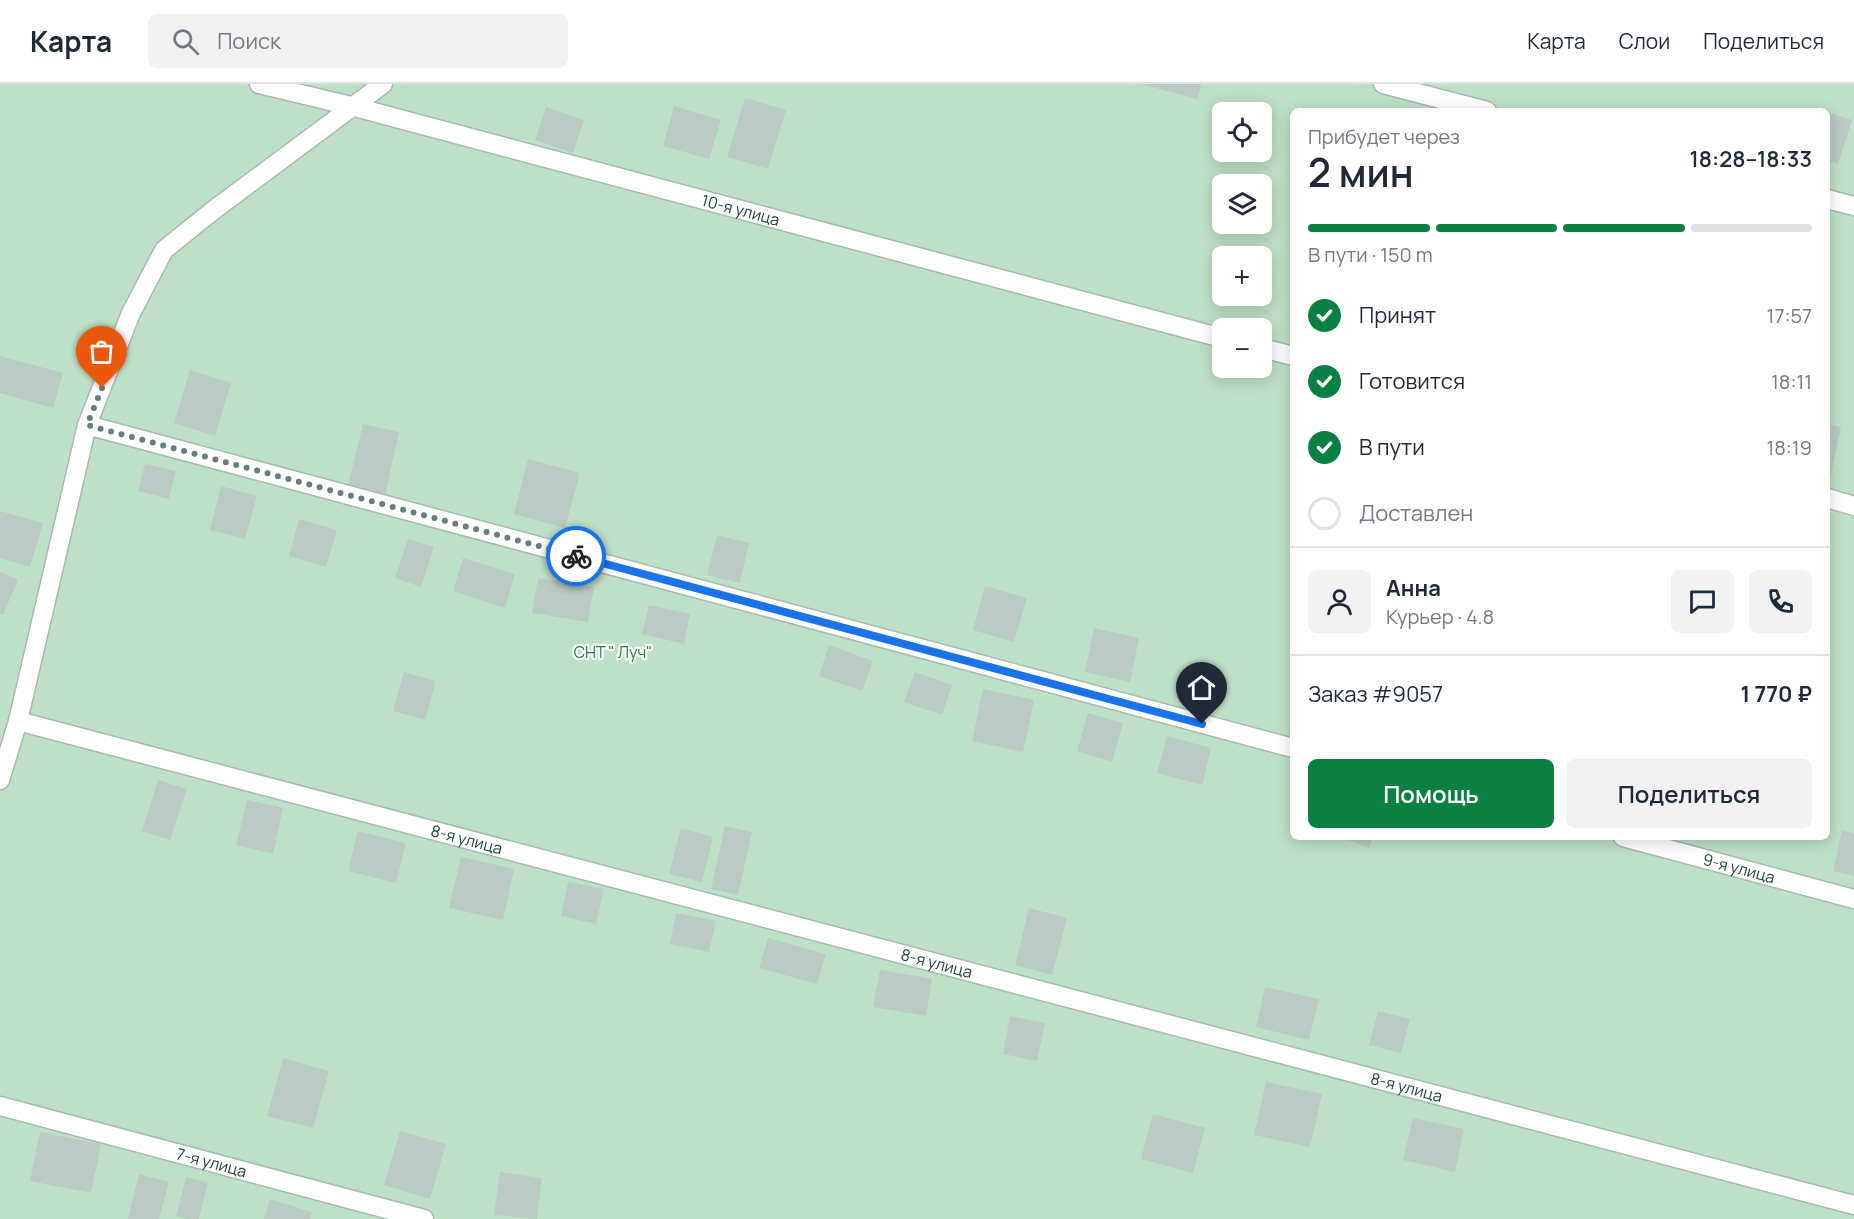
<!DOCTYPE html>
<html lang="ru">
<head>
<meta charset="utf-8">
<style>
	:root { --surface:#fff; --page:#f2f2f3; --text:#1f2937; --muted:#747a83; --line:#e0e1e3; --accent:#0b8043 }
	body { margin:0; font-family:Manrope,sans-serif; background:var(--page); color:var(--text); height:100vh; display:flex; flex-direction:column; font-size:22px; white-space:nowrap }
	* { box-sizing:border-box; margin:0 }
	p { font-size:20px; color:var(--muted) }
	.icon { flex:none; width:33px; height:33px; fill:none; stroke:currentColor; stroke-width:2; stroke-linecap:round; stroke-linejoin:round }
	.map { position:relative; flex:1; overflow:hidden }
	.drawer { position:absolute; left:1290px; top:24px; width:540px; height:732px; display:flex; flex-direction:column; background:var(--surface); border-radius:9px; box-shadow:0 3px 15px #0003 }
	.drawer>* { flex:none }
	.fabs { position:absolute; left:1212px; top:18px; display:grid; gap:12px }
	.fabs a { display:grid; place-items:center; width:60px; height:60px; border-radius:9px; background:var(--surface); box-shadow:0 3px 15px #0003; font-size:30px }
	.pin { position:absolute; display:grid; place-items:center; width:51px; height:51px; color:#fff; margin:-62px -26px; border-radius:50% 50% 50% 0; rotate:-45deg; box-shadow:0 0 6px #0007 }
	.pin .icon { rotate:45deg }
	.courier { position:absolute; display:grid; place-items:center; width:60px; height:60px; margin:-30px; border:4px solid #1a73e8; border-radius:50%; background:#fff; color:#222; box-shadow:0 2px 8px #0007 }
	.overview em { font-style:normal; font-weight:600 }
	.overview div { display:flex; flex-direction:column-reverse }
	.overview { display:flex; align-items:center; justify-content:space-between; height:102px; padding:0 18px }
	h1 { font-size:39px; font-weight:600; line-height:45px }
	.bar { display:grid; grid-template-columns:repeat(4,1fr); gap:9px 6px; align-content:center; height:72px; padding:0 18px }
	.bar i { height:8px; border-radius:4px; background:var(--line) }
	.bar .current { background:var(--accent) }
	.bar p { grid-column:span 4 }
	.line { display:flex; align-items:center; gap:15px; padding:0 18px; border-top:2px solid var(--line) }
	.line div { flex:1 }
	.round { display:grid; place-items:center; flex:none; width:63px; height:63px; border-radius:9px; background:var(--page) }
	ol { padding:0 18px; list-style:none }
	li { display:flex; align-items:center; gap:18px; height:66px }
	li p { margin-inline-start:auto }
	li .icon { padding:6px; border-radius:50%; background:var(--accent); color:#fff; stroke-width:4 }
	li:last-child { color:var(--muted) }
	li i { width:33px; height:33px; border:3px solid var(--line); border-radius:50% }
	.primary-button { display:flex; gap:12px; margin-top:auto; padding:12px 18px }
	.primary-button a { flex:1; height:69px; border-radius:9px; background:var(--accent); color:#fff; font-size:24px; font-weight:600; line-height:69px; text-align:center }
	.primary-button a+a { background:var(--page); color:var(--text) }
	header { display:flex; align-items:center; gap:36px; box-sizing:border-box; height:84px; padding:0 30px; background:var(--surface); border-bottom:2px solid var(--line) }
	header strong { font-size:28px }
	nav { display:flex; gap:33px; margin-inline-start:auto; font-size:21px }
	.search { width:420px; height:54px; background:var(--page); display:flex; align-items:center; gap:15px; box-sizing:border-box; padding:0 21px; border-radius:9px; color:var(--muted); font-size:22px }
	.map>svg:first-child { display:block }
	.green { fill:#bfe0c8; fill-rule:evenodd }
	.building { fill:#bbcac4 }
	.lines { fill:none; stroke-linecap:round; stroke-linejoin:round }
	.street-casing { stroke:#a8b8b2; stroke-width:21 }
	.street { stroke:#fff; stroke-width:18 }
	.done { stroke:#687f78; stroke-width:6; stroke-dasharray:0 10.8 }
	.route { stroke:#1a73e8; stroke-width:8 }
	.labels { text-anchor:middle; dominant-baseline:central; stroke-width:4.5; stroke-linejoin:round; paint-order:stroke }
	.street-label { font-size:16px; fill:#24423a; stroke:#f7fbf9 }
	.park-label { font-size:16px; fill:#2d7a4b; stroke:#f7fbf9 }
</style>
</head>
<body>
<header>
<strong>Карта</strong>
<div class="search"><svg class="icon" aria-label="search" viewBox="0 0 24 24"><circle cx="10" cy="10" r="6"/><path d="M15 15l6 6"/></svg>Поиск</div>
<nav><a>Карта</a><a>Слои</a><a>Поделиться</a></nav>
</header>
<div class="map">
<svg width="1854" height="1135" viewBox="0 0 1854 1135">
	<rect width="100%" height="100%" fill="#e6efeb"/>
	<!-- green -->
	<path class="green" d="M0,0h1854v1135h-1854zM1293,27h534v726h-534zM1222,28h40v40h-40zM1222,100h40v40h-40zM1222,172h40v40h-40zM1222,244h40v40h-40z"/>
	<!-- building -->
	<g class="building">
		<polygon points="1140,0 1201,0 1198,15"/>
		<polygon points="745,14 786,26 768,85 727,73"/>
		<polygon points="674,22 721,36 709,75 663,62"/>
		<polygon points="546,23 584,36 573,69 535,56"/>
		<polygon points="1827,28 1852,36 1838,80 1827,76"/>
		<polygon points="0,272 63,289 53,324 0,309"/>
		<polygon points="190,286 231,299 215,352 174,339"/>
		<polygon points="363,340 399,348 385,411 348,402"/>
		<polygon points="1827,340 1841,343 1831,390 1827,390"/>
		<polygon points="528,375 580,389 565,444 514,430"/>
		<polygon points="145,380 176,387 169,415 138,407"/>
		<polygon points="221,402 257,412 245,455 210,446"/>
		<polygon points="0,427 43,439 30,483 0,474"/>
		<polygon points="299,435 337,446 326,483 289,472"/>
		<polygon points="717,451 749,459 740,499 707,491"/>
		<polygon points="408,455 434,463 421,503 395,494"/>
		<polygon points="463,474 515,490 505,524 453,507"/>
		<polygon points="0,488 18,496 3,531 0,530"/>
		<polygon points="538,494 594,503 588,538 532,529"/>
		<polygon points="985,502 1027,514 1014,558 973,546"/>
		<polygon points="649,521 690,530 684,560 642,550"/>
		<polygon points="1094,544 1139,554 1130,598 1085,588"/>
		<polygon points="829,561 873,577 862,607 819,592"/>
		<polygon points="404,588 436,597 425,636 393,627"/>
		<polygon points="915,588 952,601 942,631 904,618"/>
		<polygon points="983,605 1034,616 1023,668 972,657"/>
		<polygon points="1088,629 1123,639 1112,678 1077,667"/>
		<polygon points="1167,652 1211,664 1202,701 1157,689"/>
		<polygon points="158,696 187,705 170,756 142,747"/>
		<polygon points="247,716 283,724 273,770 236,761"/>
		<polygon points="725,742 752,748 738,811 711,805"/>
		<polygon points="681,744 713,753 702,798 669,790"/>
		<polygon points="1842,746 1854,749 1854,792 1833,787"/>
		<polygon points="358,747 406,759 396,799 348,787"/>
		<polygon points="1341,753 1373,753 1369,764"/>
		<polygon points="461,773 514,785 503,836 449,824"/>
		<polygon points="568,798 604,805 596,840 561,832"/>
		<polygon points="1029,824 1067,834 1052,891 1015,881"/>
		<polygon points="676,829 716,837 709,868 670,860"/>
		<polygon points="768,854 826,870 817,900 759,884"/>
		<polygon points="880,886 932,895 926,932 873,923"/>
		<polygon points="1265,903 1319,915 1309,956 1256,943"/>
		<polygon points="1378,927 1410,935 1401,969 1369,961"/>
		<polygon points="1010,932 1045,939 1037,977 1003,970"/>
		<polygon points="283,974 329,987 313,1044 267,1032"/>
		<polygon points="1266,998 1322,1010 1310,1063 1254,1051"/>
		<polygon points="1153,1030 1205,1044 1193,1089 1141,1075"/>
		<polygon points="1413,1034 1464,1045 1455,1088 1403,1076"/>
		<polygon points="400,1047 446,1060 430,1115 384,1101"/>
		<polygon points="40,1048 101,1060 91,1109 30,1097"/>
		<polygon points="500,1088 542,1094 537,1135 494,1131"/>
		<polygon points="139,1090 169,1098 159,1135 128,1135"/>
		<polygon points="186,1093 208,1098 199,1135 188,1135 176,1132"/>
		<polygon points="270,1115 312,1128 310,1135 264,1135"/>
	</g>
	<g class="lines">
		<defs>
			<g id="street">
				<path id="s1" d="M259,0l92,22 871,232"/>
				<polyline points="1383,0 1487,27"/>
				<polyline points="1827,115 1854,122"/>
				<polyline points="1262,264 1293,272"/>
				<polyline points="87,341 1293,664"/>
				<polyline points="1827,414 1854,422"/>
				<path id="s2" d="M18,637l1836,484"/>
				<polyline points="0,696 18,637 87,341 131,229 164,166 215,125 383,0"/>
				<path id="s3" d="M1623,753l231,62"/>
				<path id="s4" d="M0,1022l424,113"/>
			</g>
		</defs>
		<!-- street casing -->
		<use href="#street" class="street-casing"/>
		<!-- street -->
		<use href="#street" class="street"/>
	</g>
	<g class="lines">
		<!-- done -->
		<polyline class="done" points="102,304 87,341 576,472"/>
		<!-- route -->
		<polyline class="route" points="576,472 1202,640"/>
	</g>
	<g class="labels">
		<!-- street labels -->
		<g class="street-label">
			<text stroke="none"><textPath href="#s1" startOffset="498">10-я улица</textPath></text>
			<text stroke="none"><textPath href="#s2" startOffset="464">8-я улица</textPath></text>
			<text stroke="none"><textPath href="#s3" startOffset="120">9-я улица</textPath></text>
			<text stroke="none"><textPath href="#s2" startOffset="950">8-я улица</textPath></text>
			<text stroke="none"><textPath href="#s2" startOffset="1436">8-я улица</textPath></text>
			<text stroke="none"><textPath href="#s4" startOffset="219">7-я улица</textPath></text>
		</g>
		<!-- park labels -->
		<g class="park-label">
			<text x="613" y="568">СНТ " Луч"</text>
		</g>
	</g>
</svg>
<div class="fabs">
<a><svg class="icon" aria-label="locate" viewBox="0 0 24 24"><circle cx="12" cy="12" r="6"/><path d="M12 2v4M12 18v4M2 12h4M18 12h4"/></svg></a>
<a><svg class="icon" aria-label="layers" viewBox="0 0 24 24"><path d="M12 4l9 5-9 5-9-5zM3 14l9 5 9-5"/></svg></a>
<a>+</a>
<a>−</a>
</div>
<div class="pin" style="left:102px;top:304px;background:#ea580c"><svg class="icon" aria-label="bag" viewBox="0 0 24 24"><path d="M5 8h14l-1 12H6zM9 8a3 3 0 0 1 6 0"/></svg></div>
<div class="pin" style="left:1202px;top:640px;background:#1f2937"><svg class="icon" aria-label="home" viewBox="0 0 24 24"><path d="M3 11l9-7 9 7M6 9v11h12V9"/></svg></div>
<div class="courier" style="left:576px;top:472px"><svg class="icon" aria-label="bike" viewBox="0 0 24 24"><circle cx="6" cy="16" r="4"/><circle cx="18" cy="16" r="4"/><path d="M6 16l4-8h5l3 8M10 8l3 8H6M13 5h3"/></svg></div>
<section class="drawer">
<div class="overview"><div><h1>2 мин</h1><p>Прибудет через</p></div><em>18:28–18:33</em></div>
<div class="bar"><i class="current"></i><i class="current"></i><i class="current"></i><i></i><p>В пути · 150 m</p></div>
<ol>
<li><svg class="icon" aria-label="check" viewBox="0 0 24 24"><path d="M5 12l5 5 9-10"/></svg>Принят<p>17:57</p></li>
<li><svg class="icon" aria-label="check" viewBox="0 0 24 24"><path d="M5 12l5 5 9-10"/></svg>Готовится<p>18:11</p></li>
<li><svg class="icon" aria-label="check" viewBox="0 0 24 24"><path d="M5 12l5 5 9-10"/></svg>В пути<p>18:19</p></li>
<li><i></i>Доставлен</li>
</ol>
<div class="line" style="height:108px"><a class="round"><svg class="icon" aria-label="person" viewBox="0 0 24 24"><circle cx="12" cy="8" r="4"/><path d="M4 21q1-7 8-7t8 7"/></svg></a><div><b>Анна</b><p>Курьер · 4.8</p></div><a class="round"><svg class="icon" aria-label="chat" viewBox="0 0 24 24"><path d="M4 5h16v11H9l-5 4z"/></svg></a><a class="round"><svg class="icon" aria-label="phone" viewBox="0 0 24 24"><path d="M5 4h4l2 5-3 2q2 4 5 5l2-3 5 2v4C11 20 4 13 5 4z"/></svg></a></div>
<div class="line" style="height:78px"><div>Заказ #9057</div><b>1 770 ₽</b></div>
<div class="primary-button"><a>Помощь</a><a>Поделиться</a></div>
</section>
</div>
</body>
</html>
